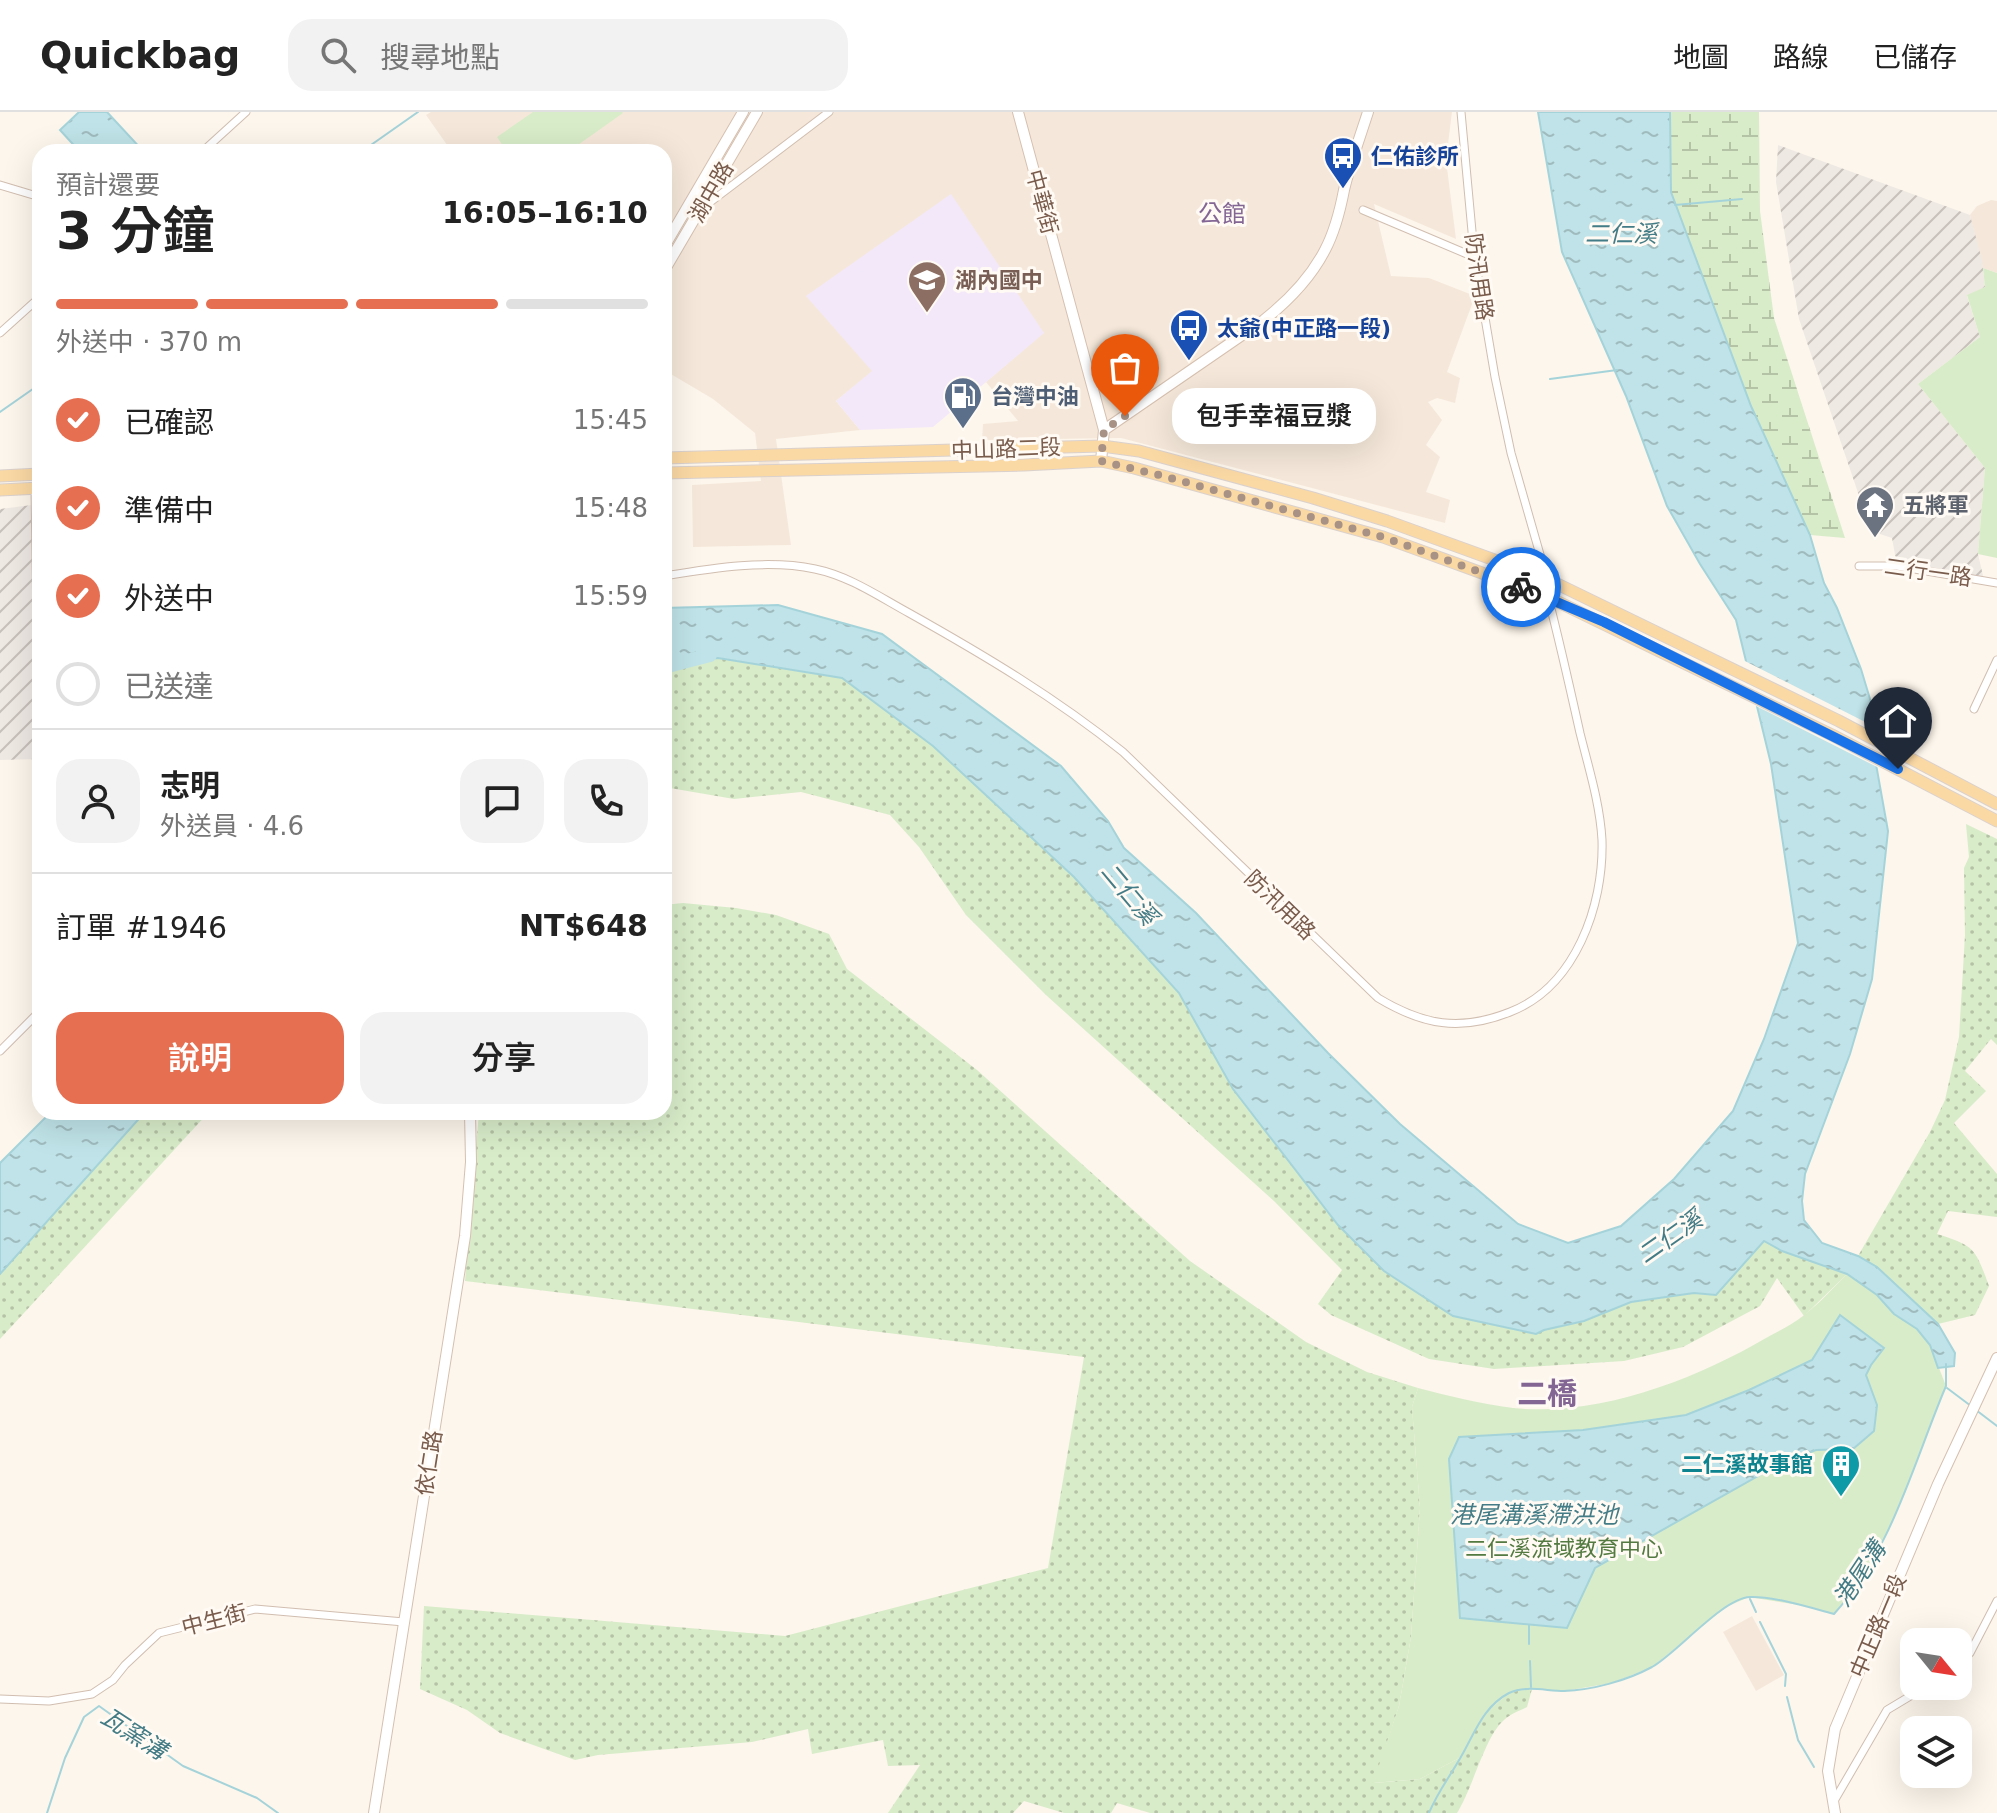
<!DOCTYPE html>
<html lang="zh-TW">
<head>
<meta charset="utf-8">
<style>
	:root { --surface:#fff; --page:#f2f2f2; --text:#222; --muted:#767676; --line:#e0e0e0; --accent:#e76f51 }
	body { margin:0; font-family:"DejaVu Sans","Noto Sans TC",sans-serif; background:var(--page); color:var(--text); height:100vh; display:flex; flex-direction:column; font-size:30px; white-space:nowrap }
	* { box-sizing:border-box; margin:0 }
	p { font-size:26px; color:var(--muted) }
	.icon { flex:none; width:44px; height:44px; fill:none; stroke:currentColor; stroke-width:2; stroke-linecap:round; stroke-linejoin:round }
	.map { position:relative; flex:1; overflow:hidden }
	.details { position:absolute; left:32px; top:32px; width:640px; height:976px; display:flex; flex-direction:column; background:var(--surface); border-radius:24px; box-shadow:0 8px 32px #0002 }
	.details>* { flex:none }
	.needle { width:52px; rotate:120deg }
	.controls { position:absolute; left:1900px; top:1516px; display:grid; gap:16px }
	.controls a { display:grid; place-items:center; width:72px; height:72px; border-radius:16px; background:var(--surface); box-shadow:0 8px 32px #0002; font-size:40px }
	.pin { position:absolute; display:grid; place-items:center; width:68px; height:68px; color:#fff; margin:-82px -34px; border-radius:50% 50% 50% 0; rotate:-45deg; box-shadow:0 0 8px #0007 }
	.pin .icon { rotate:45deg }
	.courier { position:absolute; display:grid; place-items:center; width:80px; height:80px; margin:-40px; border:6px solid #1a73e8; border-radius:50%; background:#fff; color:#222; box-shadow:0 2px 10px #0007 }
	.bubble { position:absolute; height:56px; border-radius:24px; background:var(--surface); box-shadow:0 8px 32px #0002; font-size:26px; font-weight:600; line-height:56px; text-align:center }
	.summary em { font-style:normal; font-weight:600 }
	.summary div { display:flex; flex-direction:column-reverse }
	.summary { display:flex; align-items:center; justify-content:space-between; height:136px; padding:0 24px }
	h1 { font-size:52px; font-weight:600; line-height:60px }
	.bar { display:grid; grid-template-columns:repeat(4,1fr); gap:12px 8px; align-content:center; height:96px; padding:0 24px }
	.bar i { height:10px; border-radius:6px; background:var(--line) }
	.bar .on { background:var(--accent) }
	.bar p { grid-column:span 4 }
	.line { display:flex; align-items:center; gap:20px; padding:0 24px; border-top:2px solid var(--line) }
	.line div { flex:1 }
	.round { display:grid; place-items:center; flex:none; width:84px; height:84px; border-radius:24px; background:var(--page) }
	ol { padding:0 24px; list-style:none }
	li { display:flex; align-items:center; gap:24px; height:88px }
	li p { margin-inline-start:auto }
	li .icon { padding:8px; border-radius:50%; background:var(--accent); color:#fff; stroke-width:4 }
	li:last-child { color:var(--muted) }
	li i { width:44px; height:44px; border:4px solid var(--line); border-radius:50% }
	.primary-button { display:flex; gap:16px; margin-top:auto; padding:16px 24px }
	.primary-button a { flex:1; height:92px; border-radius:24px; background:var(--accent); color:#fff; font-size:32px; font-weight:600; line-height:92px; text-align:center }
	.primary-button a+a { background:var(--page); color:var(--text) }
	header { display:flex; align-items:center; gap:48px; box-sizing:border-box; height:112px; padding:0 40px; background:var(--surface); border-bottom:2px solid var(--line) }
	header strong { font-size:38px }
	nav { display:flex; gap:44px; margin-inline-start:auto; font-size:28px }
	.search { width:560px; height:72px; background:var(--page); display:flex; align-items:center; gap:20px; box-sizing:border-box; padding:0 28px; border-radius:24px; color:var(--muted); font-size:30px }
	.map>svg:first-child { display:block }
	.residential { fill:#f5e8da }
	.industrial { fill:url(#industrial-furrows) }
	.education { fill:#f3e8fa }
	.grass { fill:url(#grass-dots) }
	.wetland { fill:url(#wetland-marsh) }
	.green { fill:#d8ecc9 }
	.water { fill:url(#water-ripples); stroke:#a5d3da; stroke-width:2 }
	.pier { fill:#fdf6ec }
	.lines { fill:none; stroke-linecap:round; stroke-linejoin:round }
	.stream { stroke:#a5d3da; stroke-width:2 }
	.river { stroke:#bfe3e8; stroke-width:14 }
	.street-casing { stroke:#d1beb0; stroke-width:9 }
	.secondary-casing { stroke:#d6c0b0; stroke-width:12 }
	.primary-casing { stroke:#dad1cd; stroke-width:13 }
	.street { stroke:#fff; stroke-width:7 }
	.secondary { stroke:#fff; stroke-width:10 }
	.primary { stroke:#fbd9a5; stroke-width:11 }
	.done { stroke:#a89285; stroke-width:8; stroke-dasharray:0 14.4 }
	.route { stroke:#1a73e8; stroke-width:10 }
	.labels { text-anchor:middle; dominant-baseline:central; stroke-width:6; stroke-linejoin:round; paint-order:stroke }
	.transit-label { font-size:22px; font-weight:bold; fill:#164399; stroke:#fffaf3; text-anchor:start }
	.street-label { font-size:22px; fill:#7a5c4d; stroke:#fffaf3 }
	.education-label { font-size:22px; font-weight:bold; fill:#785e54; stroke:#fffaf3; text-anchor:start }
	.service-label { font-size:22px; font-weight:bold; fill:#4e5e75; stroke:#fffaf3; text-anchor:start }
	.worship-label { font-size:22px; font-weight:bold; fill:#5b616d; stroke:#fffaf3; text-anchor:start }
	.culture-label { font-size:22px; font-weight:bold; fill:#0d838f; stroke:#fffaf3; text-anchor:end }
	.park-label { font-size:22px; fill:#537a41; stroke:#fffaf3 }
	.neighbourhood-label { font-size:24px; fill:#846695; stroke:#fffaf3 }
	.water-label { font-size:24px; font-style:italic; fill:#437c86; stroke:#fffaf3 }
	.district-label { font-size:30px; font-weight:bold; fill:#846695; stroke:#fffaf3 }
</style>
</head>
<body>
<header>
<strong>Quickbag</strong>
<div class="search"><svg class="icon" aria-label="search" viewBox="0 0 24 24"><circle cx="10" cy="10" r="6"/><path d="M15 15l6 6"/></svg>搜尋地點</div>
<nav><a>地圖</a><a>路線</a><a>已儲存</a></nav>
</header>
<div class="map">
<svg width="1997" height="1701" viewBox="0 0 1997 1701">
	<defs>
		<pattern id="industrial-furrows" width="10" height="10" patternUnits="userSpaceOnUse" patternTransform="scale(2)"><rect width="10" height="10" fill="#efe9e4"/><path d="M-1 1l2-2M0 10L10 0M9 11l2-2" fill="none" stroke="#c7c0bb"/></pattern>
		<pattern id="grass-dots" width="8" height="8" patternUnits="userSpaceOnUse" patternTransform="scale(2)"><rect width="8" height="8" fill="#d8ecc9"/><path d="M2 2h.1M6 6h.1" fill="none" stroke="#b4c2a5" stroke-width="1.8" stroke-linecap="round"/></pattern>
		<pattern id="wetland-marsh" width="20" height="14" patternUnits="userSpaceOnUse" patternTransform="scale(2)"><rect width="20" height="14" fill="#d8ecc9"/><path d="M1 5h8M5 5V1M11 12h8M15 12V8" fill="none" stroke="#b4c2a5"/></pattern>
		<pattern id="water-ripples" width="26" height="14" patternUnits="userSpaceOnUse" patternTransform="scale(2)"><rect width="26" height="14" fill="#bfe3e8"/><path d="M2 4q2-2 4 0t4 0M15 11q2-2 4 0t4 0" fill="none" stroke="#a0bbbe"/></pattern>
	</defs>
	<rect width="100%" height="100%" fill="#fdf6ec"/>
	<!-- residential -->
	<g class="residential">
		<polygon points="431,0 1452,0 1446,48 1456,127 1374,92 1391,164 1429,166 1475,184 1447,260 1460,266 1455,291 1437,286 1428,290 1442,308 1426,333 1440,345 1426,380 1450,388 1445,411 1121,326 982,328 983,312 1018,309 986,270 1044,220 873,259 836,289 860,318 776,327 791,433 693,435 692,373 761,369 755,321 713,287 664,258 664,40 452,40 426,3"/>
		<polygon points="1991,88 1997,89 1997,161 1983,156 1970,103 1977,94"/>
		<polygon points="1752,1504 1784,1563 1756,1579 1723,1520"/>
	</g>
	<!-- industrial -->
	<g class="industrial">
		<polygon points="1778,33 1970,103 1982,148 1985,175 1967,184 1980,225 1918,272 1985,356 1978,442 1984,468 1897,454 1892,426 1871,419 1799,207 1776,70"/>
		<polygon points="40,392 40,647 0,648 0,397"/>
	</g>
	<!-- education -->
	<polygon class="education" points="951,82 1044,221 933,315 860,318 836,289 872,259 806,184"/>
	<!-- grass -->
	<g class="grass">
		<polygon points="718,546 842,566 933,634 1074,765 1179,881 1233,977 1338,1113 1384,1159 1536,1222 1544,1218 1584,1209 1631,1190 1694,1181 1716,1183 1764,1129 1782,1139 1847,1162 1804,1204 1777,1166 1760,1194 1683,1235 1624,1249 1494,1257 1429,1247 1331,1203 1318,1192 1342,1158 1274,1089 1046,883 966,803 919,735 890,703 801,680 734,687 664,675 664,550"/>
		<path d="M1966,712l31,15v206l-6,-6 -26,32 21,20 -32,32 43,51v43l-49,-6 -11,23c38,12 38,14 52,52l-14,29 -37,9 -61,-57 -19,-11 72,-124 15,-32 14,-63 6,-102 -1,-67 5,-11z"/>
		<path d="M683,791l53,5 40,7 53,19 18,35 130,101 213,191 116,81 61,30 51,16 -6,19 8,101 -9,129 -12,69 -25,77 46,-4 41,-22 23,-43 26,-22 22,-3 -5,18c-8,4 -17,7 -23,13 -19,16 -31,68 -47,93h-307l-33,-10 -6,10h-47l-40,-12 -11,12h-125l32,-48 -32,1 -5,-26 -71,14 -4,-25 -56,13 -154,13 -23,5 -75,-27 -33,-23 -47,-21 4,-83 361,30 263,-68 36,-211 -619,-76 14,-169h185v-207z"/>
		<polygon points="145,1000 209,1000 0,1227 0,1162"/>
	</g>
	<!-- wetland -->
	<polygon class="wetland" points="1670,0 1759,0 1760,99 1774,206 1845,426 1810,423 1751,294 1671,80"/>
	<!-- green -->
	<g class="green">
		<polygon points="533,0 622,0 623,1 568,40 507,40 497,25"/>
		<polygon points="1983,156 1997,161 1997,446 1978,442 1985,356 1918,272 1980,225 1967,183 1985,175"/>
		<path d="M1847,1162l30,21 18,19 22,15 13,16 16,41c-33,78 -54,164 -112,228l-35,-9 -50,-8 -23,10 -74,60 -40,16 -48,8 -32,-2 -22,3 -26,22 -23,43 -41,22 -47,4 26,-77 12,-69 9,-129 -8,-101 6,-19c31,8 63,16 95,20 85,9 181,-28 253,-70 12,-7 26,-13 37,-22 16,-12 30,-28 44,-42z"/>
	</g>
	<!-- water -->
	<g class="water">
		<polygon points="79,0 107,0 144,40 80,40 60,18"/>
		<polygon points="1538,0 1670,0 1671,80 1751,294 1810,423 1824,471 1837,496 1861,557 1876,607 1874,641 1888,719 1872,867 1850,942 1805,1062 1802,1089 1804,1108 1822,1131 1858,1144 1877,1155 1938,1212 1955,1241 1954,1254 1938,1256 1930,1233 1917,1217 1894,1202 1877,1183 1847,1162 1782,1139 1764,1129 1716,1183 1694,1181 1631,1190 1584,1209 1544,1218 1536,1222 1453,1204 1384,1159 1338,1113 1233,977 1179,881 1074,765 933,634 842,566 718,546 664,550 664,496 778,493 882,522 1061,654 1108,709 1124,736 1196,801 1328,941 1400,1012 1518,1112 1568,1131 1621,1114 1674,1067 1733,999 1764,927 1798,831 1771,652 1736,508 1700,452 1667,394 1626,284 1562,140"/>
		<polygon points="51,1000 145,1000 0,1162 0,1051"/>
		<polygon points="1840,1203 1884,1236 1871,1253 1866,1263 1877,1293 1874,1319 1853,1337 1816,1338 1781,1351 1595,1456 1567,1516 1460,1506 1449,1347 1459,1325 1583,1318 1686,1303 1749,1278 1812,1248"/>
	</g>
	<!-- pier -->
	<polygon class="pier" points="1743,548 1879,617 1878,641 1881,657 1754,593"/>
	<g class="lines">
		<!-- stream -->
		<g class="stream">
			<polyline points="361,40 418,0"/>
			<polyline points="1675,93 1742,87"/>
			<polyline points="1550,267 1617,258"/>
			<polyline points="0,300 40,272"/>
			<polyline points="1947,1276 1971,1294"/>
			<polyline points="1976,1298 1997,1314"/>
			<polyline points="1750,1487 1756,1500"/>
			<polyline points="1760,1510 1786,1562 1785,1574"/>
			<polyline points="1529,1513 1529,1532"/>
			<polyline points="1530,1549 1531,1575"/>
			<polyline points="1787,1585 1798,1628 1814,1655"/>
			<polyline points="47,1701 65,1646 84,1605 99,1594 183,1654 257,1686 278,1701"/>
			<path d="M1429,1701c9,-22 22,-38 33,-58 13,-23 22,-49 47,-62 17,-8 37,-2 55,-2 28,-1 62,-10 88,-24 26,-15 71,-69 98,-70 23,-1 62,11 84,17 58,-64 79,-150 112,-228v-22"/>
		</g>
		<!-- river -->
		<polyline class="river" points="664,555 710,543"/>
		<defs>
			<g id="street">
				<polyline points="1461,0 1474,141 1495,265 1511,341 1547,467"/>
				<polyline points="202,40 246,0"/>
				<polyline points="0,73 40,85"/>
				<polyline points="705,94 829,0"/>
				<polyline points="1363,98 1474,145"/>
				<polyline points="0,221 40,185"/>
				<polyline points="35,376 37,512"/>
				<polyline points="1859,454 1897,454 1997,471"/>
				<path d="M664,464c49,-8 103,-17 151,-7 34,7 63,27 94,44 75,42 147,85 214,139l255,246c45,27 82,34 132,14 65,-25 94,-106 92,-172 -2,-36 -13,-71 -22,-107 -10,-45 -20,-90 -32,-136"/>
				<polyline points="1974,597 1997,548"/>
				<polyline points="0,939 40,899"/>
				<polyline points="1958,1552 1970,1541 1997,1489"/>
				<polyline points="0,1587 49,1589 92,1582 113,1568 125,1553 159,1521 255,1497 404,1510"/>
				<polyline points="1834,1689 1887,1598 1927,1574"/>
			</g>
			<g id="secondary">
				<polyline points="1018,0 1104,318"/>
				<polyline points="664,135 743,0"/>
				<polyline points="664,159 757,0"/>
				<path d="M1101,349l3,-31 160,-110c24,-19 47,-43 61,-70 10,-19 15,-39 19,-60 6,-26 16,-53 24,-78"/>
				<polyline points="374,1701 465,1124 471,1050 470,1000"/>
				<polyline points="1835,1701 1828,1659 1835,1617 1938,1372 1997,1246"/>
			</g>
			<g id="primary">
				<polyline points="664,346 1102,334 1139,339 1313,386 1387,409 1547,467 1839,609 1997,692"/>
				<polyline points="664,361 1024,353 1101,349 1134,356 1383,425 1548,485 1832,623 1997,709"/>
				<polyline points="0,364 40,362"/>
				<polyline points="0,378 40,376"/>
			</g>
		</defs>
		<!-- street casing -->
		<use href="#street" class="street-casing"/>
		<!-- secondary casing -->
		<use href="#secondary" class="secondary-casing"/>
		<!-- primary casing -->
		<use href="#primary" class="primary-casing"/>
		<!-- street -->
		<use href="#street" class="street"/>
		<!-- secondary -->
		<use href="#secondary" class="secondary"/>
		<!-- primary -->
		<use href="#primary" class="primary"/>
	</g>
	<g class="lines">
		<!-- done -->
		<polyline class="done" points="1125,304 1104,318 1101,349 1163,364 1383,425 1521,475"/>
		<!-- route -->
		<polyline class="route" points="1521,475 1604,510 1898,657"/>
	</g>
	<!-- icons -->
	<defs>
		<symbol id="bus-pin" viewBox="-11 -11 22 30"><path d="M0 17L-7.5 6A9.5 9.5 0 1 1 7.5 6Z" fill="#1a4fb4" stroke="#fffaf3"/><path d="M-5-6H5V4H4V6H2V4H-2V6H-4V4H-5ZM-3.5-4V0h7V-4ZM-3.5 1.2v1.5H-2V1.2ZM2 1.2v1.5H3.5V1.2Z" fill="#fff"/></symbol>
		<symbol id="school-pin" viewBox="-11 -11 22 30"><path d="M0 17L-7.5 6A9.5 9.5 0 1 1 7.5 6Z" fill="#8d6e63" stroke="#fffaf3"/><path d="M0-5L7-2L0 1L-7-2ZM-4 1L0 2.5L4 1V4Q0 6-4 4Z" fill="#fff"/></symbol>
		<symbol id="fuel-pin" viewBox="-11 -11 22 30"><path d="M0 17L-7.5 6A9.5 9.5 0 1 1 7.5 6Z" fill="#5c6f8a" stroke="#fffaf3"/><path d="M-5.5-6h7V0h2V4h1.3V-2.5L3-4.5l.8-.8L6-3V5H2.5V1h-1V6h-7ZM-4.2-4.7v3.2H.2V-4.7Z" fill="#fff"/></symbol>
		<symbol id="temple-pin" viewBox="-11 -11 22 30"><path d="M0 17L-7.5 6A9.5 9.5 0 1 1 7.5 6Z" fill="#6b7280" stroke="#fffaf3"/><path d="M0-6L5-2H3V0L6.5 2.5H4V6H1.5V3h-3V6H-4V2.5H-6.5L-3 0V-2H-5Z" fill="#fff"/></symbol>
		<symbol id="building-pin" viewBox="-11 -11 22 30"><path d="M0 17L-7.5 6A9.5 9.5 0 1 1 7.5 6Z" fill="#0f9aa8" stroke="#fffaf3"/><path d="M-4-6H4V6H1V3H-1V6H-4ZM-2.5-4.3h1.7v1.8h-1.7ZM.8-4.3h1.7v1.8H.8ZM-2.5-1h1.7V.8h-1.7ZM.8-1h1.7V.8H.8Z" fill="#fff"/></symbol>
	</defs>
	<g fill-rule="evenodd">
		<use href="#bus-pin" x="1321" y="22" width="44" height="60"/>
		<use href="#school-pin" x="905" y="146" width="44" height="60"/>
		<use href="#bus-pin" x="1167" y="194" width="44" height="60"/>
		<use href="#fuel-pin" x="941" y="262" width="44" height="60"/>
		<use href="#temple-pin" x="1853" y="371" width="44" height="60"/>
		<use href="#building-pin" x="1819" y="1330" width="44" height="60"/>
	</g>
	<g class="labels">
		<!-- transit labels -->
		<g class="transit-label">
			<text x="1371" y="44">仁佑診所</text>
			<text x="1217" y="216">太爺(中正路一段)</text>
		</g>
		<!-- street labels -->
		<g class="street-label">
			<text transform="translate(711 80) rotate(-60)">湖中路</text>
			<text transform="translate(1042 90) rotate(75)">中華街</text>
			<text transform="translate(1479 165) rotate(82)">防汛用路</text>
			<text transform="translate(1006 337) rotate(-2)">中山路二段</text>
			<text transform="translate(1928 460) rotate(8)">二行一路</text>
			<text transform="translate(1280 793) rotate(44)">防汛用路</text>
			<text transform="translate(429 1351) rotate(-81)">依仁路</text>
			<text transform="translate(214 1508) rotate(-14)">中生街</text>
			<text transform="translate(1878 1514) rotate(-67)">中正路一段</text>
		</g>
		<!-- education labels -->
		<g class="education-label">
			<text x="955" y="168">湖內國中</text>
		</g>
		<!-- service labels -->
		<g class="service-label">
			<text x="991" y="284">台灣中油</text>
		</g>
		<!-- worship labels -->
		<g class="worship-label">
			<text x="1903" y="393">五將軍</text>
		</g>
		<!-- culture labels -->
		<g class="culture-label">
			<text x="1813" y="1352">二仁溪故事館</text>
		</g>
		<!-- park labels -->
		<g class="park-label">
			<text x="1564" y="1436">二仁溪流域教育中心</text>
		</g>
		<!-- neighbourhood labels -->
		<g class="neighbourhood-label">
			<text x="1222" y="102">公館</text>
		</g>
		<!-- water labels -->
		<g class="water-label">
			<text x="1621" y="122">二仁溪</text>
			<text transform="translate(1129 782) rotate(50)">二仁溪</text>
			<text transform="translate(1670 1125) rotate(-35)">二仁溪</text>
			<text x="1534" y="1403">港尾溝溪滯洪池</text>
			<text transform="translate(1860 1462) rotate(-56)">港尾溝</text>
			<text transform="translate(134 1622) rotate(33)">瓦窯溝</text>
		</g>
		<!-- district labels -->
		<g class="district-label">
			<text x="1547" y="1281">二橋</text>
		</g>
	</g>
</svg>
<div class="controls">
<a><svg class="needle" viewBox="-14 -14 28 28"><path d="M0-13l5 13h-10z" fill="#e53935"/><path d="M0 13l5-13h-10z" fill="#767676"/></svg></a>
<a><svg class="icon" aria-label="layers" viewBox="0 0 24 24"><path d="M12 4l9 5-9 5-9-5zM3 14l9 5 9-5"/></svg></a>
</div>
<div class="pin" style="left:1125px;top:304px;background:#ea580c"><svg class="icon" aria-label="bag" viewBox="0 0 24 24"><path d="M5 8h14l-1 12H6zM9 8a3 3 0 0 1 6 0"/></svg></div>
<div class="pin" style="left:1898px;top:657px;background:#1f2937"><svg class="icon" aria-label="home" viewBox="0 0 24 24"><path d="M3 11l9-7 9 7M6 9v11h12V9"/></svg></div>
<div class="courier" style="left:1521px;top:475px"><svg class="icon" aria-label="bike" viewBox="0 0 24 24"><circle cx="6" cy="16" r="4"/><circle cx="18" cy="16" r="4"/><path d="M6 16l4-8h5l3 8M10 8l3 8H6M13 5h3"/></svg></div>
<div class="bubble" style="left:1172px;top:276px;width:204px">包手幸福豆漿</div>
<section class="details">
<div class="summary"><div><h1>3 分鐘</h1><p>預計還要</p></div><em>16:05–16:10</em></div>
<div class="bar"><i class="on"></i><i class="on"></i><i class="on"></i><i></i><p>外送中 · 370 m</p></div>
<ol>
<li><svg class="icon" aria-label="check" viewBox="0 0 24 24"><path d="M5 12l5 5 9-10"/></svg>已確認<p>15:45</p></li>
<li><svg class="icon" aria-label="check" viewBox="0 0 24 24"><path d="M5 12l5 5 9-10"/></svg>準備中<p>15:48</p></li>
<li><svg class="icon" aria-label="check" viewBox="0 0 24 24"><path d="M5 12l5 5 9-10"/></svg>外送中<p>15:59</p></li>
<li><i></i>已送達</li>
</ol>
<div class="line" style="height:144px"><a class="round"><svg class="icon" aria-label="person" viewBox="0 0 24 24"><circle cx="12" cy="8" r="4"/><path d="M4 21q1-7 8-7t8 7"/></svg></a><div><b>志明</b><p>外送員 · 4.6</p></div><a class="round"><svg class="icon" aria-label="chat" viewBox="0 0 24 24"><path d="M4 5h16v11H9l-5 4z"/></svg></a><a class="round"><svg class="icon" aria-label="phone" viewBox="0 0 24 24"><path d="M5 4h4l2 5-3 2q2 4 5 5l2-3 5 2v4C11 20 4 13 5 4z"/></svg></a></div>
<div class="line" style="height:104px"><div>訂單 #1946</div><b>NT$648</b></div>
<div class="primary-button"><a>說明</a><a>分享</a></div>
</section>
</div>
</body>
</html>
